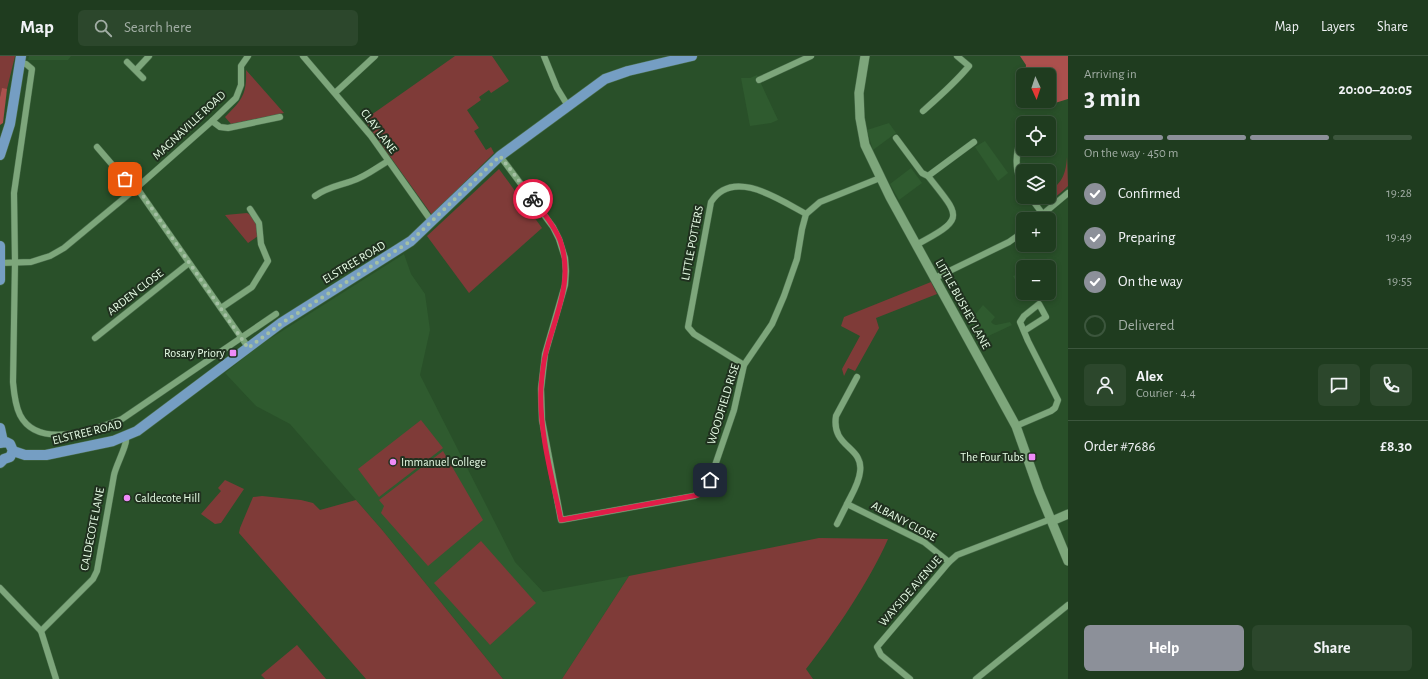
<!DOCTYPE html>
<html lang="en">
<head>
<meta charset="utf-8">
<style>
	:root { --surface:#1f3c1f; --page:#2c472c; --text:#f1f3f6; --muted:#a1ada4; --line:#3c563d; --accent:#8c9099 }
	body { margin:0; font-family:"Alegreya Sans",sans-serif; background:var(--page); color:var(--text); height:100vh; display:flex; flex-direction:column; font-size:15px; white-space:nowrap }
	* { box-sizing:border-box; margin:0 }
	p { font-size:13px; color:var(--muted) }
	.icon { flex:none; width:22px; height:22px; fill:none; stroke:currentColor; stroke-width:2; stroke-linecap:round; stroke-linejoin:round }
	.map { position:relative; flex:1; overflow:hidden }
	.drawer { display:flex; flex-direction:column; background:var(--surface); width:360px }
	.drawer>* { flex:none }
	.needle { width:26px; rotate:177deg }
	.buttons { position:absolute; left:1016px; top:12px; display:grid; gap:8px }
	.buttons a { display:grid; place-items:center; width:40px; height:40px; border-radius:6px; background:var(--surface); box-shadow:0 2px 6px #0003,0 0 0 1px var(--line); font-size:20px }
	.pin { position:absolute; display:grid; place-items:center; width:34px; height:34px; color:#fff; margin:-17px; border-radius:8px; box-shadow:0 2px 6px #0006 }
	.courier { position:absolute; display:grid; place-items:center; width:40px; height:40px; margin:-20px; border:3px solid #e11d48; border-radius:50%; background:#fff; color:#222; box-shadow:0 1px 5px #0007 }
	.summary em { font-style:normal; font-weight:600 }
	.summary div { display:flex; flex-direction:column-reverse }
	.summary { display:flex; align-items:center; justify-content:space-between; height:68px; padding:0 16px }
	h1 { font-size:26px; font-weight:600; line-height:30px }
	.bar { display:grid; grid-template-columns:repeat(4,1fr); gap:6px 4px; align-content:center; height:48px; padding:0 16px }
	.bar i { height:5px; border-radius:3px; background:var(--line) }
	.bar .active { background:var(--accent) }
	.bar p { grid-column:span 4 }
	.line { display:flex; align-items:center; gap:10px; padding:0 16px; border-top:1px solid var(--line) }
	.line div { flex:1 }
	.round { display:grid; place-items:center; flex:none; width:42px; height:42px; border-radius:6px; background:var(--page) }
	ol { padding:0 16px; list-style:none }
	li { display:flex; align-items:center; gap:12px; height:44px }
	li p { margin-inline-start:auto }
	li .icon { padding:4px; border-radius:50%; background:var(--accent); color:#fff; stroke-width:4 }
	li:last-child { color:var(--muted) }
	li i { width:22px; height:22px; border:2px solid var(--line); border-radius:50% }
	.action { display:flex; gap:8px; margin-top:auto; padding:8px 16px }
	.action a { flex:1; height:46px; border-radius:6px; background:var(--accent); color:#fff; font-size:16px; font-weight:600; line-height:46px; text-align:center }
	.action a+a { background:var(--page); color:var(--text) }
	header { display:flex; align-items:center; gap:24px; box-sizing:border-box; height:56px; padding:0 20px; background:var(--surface); border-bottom:1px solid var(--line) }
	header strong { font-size:19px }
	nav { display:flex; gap:22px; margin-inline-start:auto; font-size:14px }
	.search { width:280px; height:36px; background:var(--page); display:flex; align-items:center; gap:10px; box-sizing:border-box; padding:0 14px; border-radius:6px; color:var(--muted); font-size:15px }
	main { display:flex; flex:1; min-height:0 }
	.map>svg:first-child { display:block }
	.built { fill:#2f5b2f }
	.green { fill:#7f3b38 }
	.forest { fill:#ab504d }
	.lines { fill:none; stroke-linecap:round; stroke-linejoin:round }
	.street-casing { stroke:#4a6d4b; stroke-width:7 }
	.secondary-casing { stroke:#4a6d4b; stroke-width:10 }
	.primary-casing { stroke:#4a6d4b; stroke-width:11 }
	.street { stroke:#7da67b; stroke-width:6 }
	.secondary { stroke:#7da67b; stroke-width:9 }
	.primary { stroke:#759ec3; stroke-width:10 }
	.done { stroke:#a4c0a3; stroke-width:4; stroke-dasharray:0 7.2 }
	.route { stroke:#e11d48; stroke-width:5 }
	.poi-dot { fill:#ee8bf8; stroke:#20311f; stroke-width:1.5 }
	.labels { text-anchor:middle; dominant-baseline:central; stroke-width:4; stroke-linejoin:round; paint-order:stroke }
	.street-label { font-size:12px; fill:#e6fce5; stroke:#20311f }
	.poi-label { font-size:12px; fill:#e6fce5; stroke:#20311f; text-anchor:end }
</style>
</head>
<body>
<header>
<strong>Map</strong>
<div class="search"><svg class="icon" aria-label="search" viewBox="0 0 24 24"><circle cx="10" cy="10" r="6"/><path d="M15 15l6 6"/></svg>Search here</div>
<nav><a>Map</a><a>Layers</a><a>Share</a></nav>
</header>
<main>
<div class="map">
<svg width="1068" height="623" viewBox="0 0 1068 623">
	<rect width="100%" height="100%" fill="#295029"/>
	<!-- built -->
	<g class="built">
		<polygon points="29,0 71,0 68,4 28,4"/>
		<polygon points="757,19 778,64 771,67 750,70 741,22 750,22"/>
		<polygon points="889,67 896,77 873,94 867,74"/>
		<polygon points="985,85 1008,117 998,125 975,91"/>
		<polygon points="911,112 922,127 899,144 890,128"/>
		<polygon points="404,198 411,218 425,238 430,274 420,319 515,506 543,536 629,520 562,623 503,623 383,475 290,368 256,350 225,317 260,289"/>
		<polygon points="1023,216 1023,237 1041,237 1032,242 1030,239 1025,242 1013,220"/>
		<polygon points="983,249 995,261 991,266 993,268 996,269 1010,266 1012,269 982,283 970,265"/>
	</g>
	<!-- green -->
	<g class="green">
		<polygon points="0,0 15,0 7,33 2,33 0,41"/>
		<polygon points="455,0 492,0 509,25 491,37 489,34 479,41 481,44 467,54 479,72 474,75 486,94 491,91 494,97 432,159 364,64"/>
		<path d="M246,14l38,43 -53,11 -6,-7c17,-17 22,-23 21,-47z"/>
		<path d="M1067,101l1,29c-9,8 -19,20 -31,12l12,-1v-6c14,-8 17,-19 18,-34z"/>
		<polygon points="499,113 542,172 469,237 427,180"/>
		<path d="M247,157c11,5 10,13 11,23l-10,7 -23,-28z"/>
		<polygon points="931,226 937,238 876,262 879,272 855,315 848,312 844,320 842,313 860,280 841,270 844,261"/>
		<polygon points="421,364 443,392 379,441 358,413"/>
		<polygon points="443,395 483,464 428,510 381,457 384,450 379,444"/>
		<polygon points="225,424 244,433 221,467 215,468 201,458 221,435 218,432"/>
		<polygon points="262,440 301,444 313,447 320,454 356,444 383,475 503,623 366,623 239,477 240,472 253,441"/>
		<path d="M819,482l69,1c-19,43 -53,93 -82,130l7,10h-251l67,-103z"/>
		<polygon points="481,485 536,547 490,589 434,527"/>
		<polygon points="297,589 326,623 265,623 261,619"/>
	</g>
	<!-- forest -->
	<g class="forest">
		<polygon points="1020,0 1068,0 1068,43 1055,47 1051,38 1049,39 1049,19 1025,19 1026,9"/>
		<polygon points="2,32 7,33 3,67 0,69 0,41"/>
	</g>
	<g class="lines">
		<defs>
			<g id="street">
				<polyline points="303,0 371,80 432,166"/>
				<polyline points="544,0 557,32 568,50"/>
				<polyline points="127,6 143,22"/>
				<path d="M19,7l7,1 6,5 -18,124 1,69 -2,120c1,11 2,23 7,33 18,35 74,15 102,4l154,-105"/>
				<polyline points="136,14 149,0"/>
				<polyline points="759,24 811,0"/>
				<polyline points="335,37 375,0"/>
				<path d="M923,55c17,-15 32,-28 46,-45l-12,-10"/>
				<polyline points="212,65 220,71 228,72 280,61"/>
				<path d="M1023,79c-8,16 -9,35 0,51"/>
				<polyline points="896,82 922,117 928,120"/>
				<polyline points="97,91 134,134"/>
				<polyline points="500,100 553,171 559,183 565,202 566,215 565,229 545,298 541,333 542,364 561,464 694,440 704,435 710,424 734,354 744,309 772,268 784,240 797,203 802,173 806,158 820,146 880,122"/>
				<polyline points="137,132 248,291"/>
				<path d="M315,140c12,-9 23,-10 37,-15 13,-4 24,-13 36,-20"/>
				<polyline points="1030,141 1042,157"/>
				<polyline points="1037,163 1068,137"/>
				<path d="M916,189c51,-27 44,-28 12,-69l46,-34"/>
				<polyline points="0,207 31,206 50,200 64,192 134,134 212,65 236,42 241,29 241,10 248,0"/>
				<polyline points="935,222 1009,186 1023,176"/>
				<polyline points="221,252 252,231 268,205 261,188 259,167 250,153"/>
				<polyline points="95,282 189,207"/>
				<path d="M744,309l-50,-31 -6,-7 23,-125c22,-35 69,-2 95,12"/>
				<path d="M857,321l-21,39c-5,32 28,30 24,56 -1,11 -8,22 -13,32l77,38 25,20"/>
				<polyline points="1016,370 1051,355 1055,352 1058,344 1028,285 1020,266 1024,260 1039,248 1046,261 1024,275"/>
				<polyline points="837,468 847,448"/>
				<polyline points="0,532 41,575 56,623"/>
				<path d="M41,575l52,-52 4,-8 17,-96c2,-10 14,-31 12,-38"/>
				<polyline points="910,623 881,599 877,591 949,506 957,499 1051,463"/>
				<polyline points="976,623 1068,549"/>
			</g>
			<g id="secondary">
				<polyline points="865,0 859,37 860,62 865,89 890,141 1016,370 1039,435 1068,505"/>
				<polyline points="1052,465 1068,458"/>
			</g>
			<g id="primary">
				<polyline points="0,99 10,68 21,0"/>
				<polyline points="0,190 0,224"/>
				<polyline points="0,372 3,386"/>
				<polyline points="0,387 6,386 10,388 13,395 10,401 4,403 0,407"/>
				<polyline points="13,395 25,399 46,399 113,385 137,375 281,267 411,185 500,100 605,23 628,15 692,0"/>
			</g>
		</defs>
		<!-- street casing -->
		<use href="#street" class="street-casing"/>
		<!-- secondary casing -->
		<use href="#secondary" class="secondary-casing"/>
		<!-- primary casing -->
		<use href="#primary" class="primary-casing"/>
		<!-- street -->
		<use href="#street" class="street"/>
		<!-- secondary -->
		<use href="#secondary" class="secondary"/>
		<!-- primary -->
		<use href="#primary" class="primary"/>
	</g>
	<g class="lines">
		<!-- done -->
		<polyline class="done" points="125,123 134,134 137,132 146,144 248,292 282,267 411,185 500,100 533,143"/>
		<!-- route -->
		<path class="route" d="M533,143c10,13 21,26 27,41 14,40 -4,73 -14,112 -3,11 -4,24 -5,36 -2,44 11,89 20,132l137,-25 6,-4 6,-11"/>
	</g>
	<!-- markers -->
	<g class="poi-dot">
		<rect x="229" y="293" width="8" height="8" rx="2"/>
		<rect x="1028" y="397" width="8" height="8" rx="2"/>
		<circle cx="393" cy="406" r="4"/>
		<circle cx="127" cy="442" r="4"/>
	</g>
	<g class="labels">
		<!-- street labels -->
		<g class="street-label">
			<text transform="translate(189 69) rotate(-43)">MAGNAVILLE ROAD</text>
			<text transform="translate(379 75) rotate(53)">CLAY LANE</text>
			<text transform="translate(692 187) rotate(-79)">LITTLE POTTERS</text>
			<text transform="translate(354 206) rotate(-31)">ELSTREE ROAD</text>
			<text transform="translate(135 236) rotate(-38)">ARDEN CLOSE</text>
			<text transform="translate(963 248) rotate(61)">LITTLE BUSHEY LANE</text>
			<text transform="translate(723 348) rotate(-73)">WOODFIELD RISE</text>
			<text transform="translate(87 376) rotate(-14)">ELSTREE ROAD</text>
			<text transform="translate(904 465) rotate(28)">ALBANY CLOSE</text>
			<text transform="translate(92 473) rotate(-79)">CALDECOTE LANE</text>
			<text transform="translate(910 535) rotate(-49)">WAYSIDE AVENUE</text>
		</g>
		<!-- poi labels -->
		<g class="poi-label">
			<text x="225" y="297">Rosary Priory</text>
			<text x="1024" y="401">The Four Tubs</text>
			<text x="401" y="406" text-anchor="start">Immanuel College</text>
			<text x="135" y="442" text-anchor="start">Caldecote Hill</text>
		</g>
	</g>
</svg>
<div class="buttons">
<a><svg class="needle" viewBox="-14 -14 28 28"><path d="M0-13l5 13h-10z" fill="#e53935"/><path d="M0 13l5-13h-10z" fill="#a1ada4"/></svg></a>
<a><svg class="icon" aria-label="locate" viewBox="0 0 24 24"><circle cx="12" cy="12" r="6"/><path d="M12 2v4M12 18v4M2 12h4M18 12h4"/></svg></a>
<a><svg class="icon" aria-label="layers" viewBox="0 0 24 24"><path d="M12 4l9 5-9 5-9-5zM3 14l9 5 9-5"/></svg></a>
<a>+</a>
<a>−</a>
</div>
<div class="pin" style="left:125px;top:123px;background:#ea580c"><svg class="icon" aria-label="bag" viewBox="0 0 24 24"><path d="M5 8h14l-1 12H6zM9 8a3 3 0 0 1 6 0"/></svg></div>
<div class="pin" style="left:710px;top:424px;background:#1f2937"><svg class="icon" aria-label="home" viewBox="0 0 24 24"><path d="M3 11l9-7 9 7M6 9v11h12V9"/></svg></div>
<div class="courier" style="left:533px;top:143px"><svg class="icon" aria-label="bike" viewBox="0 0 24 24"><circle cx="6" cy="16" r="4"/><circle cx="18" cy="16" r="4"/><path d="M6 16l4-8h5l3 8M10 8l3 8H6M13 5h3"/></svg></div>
</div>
<section class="drawer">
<div class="summary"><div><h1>3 min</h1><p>Arriving in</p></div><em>20:00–20:05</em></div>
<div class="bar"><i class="active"></i><i class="active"></i><i class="active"></i><i></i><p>On the way · 450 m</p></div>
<ol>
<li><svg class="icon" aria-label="check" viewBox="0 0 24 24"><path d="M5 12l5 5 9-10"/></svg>Confirmed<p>19:28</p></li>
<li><svg class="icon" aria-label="check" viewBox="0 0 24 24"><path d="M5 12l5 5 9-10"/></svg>Preparing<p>19:49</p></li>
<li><svg class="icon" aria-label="check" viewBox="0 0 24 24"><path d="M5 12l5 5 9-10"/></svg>On the way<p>19:55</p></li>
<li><i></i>Delivered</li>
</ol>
<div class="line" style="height:72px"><a class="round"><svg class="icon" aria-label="person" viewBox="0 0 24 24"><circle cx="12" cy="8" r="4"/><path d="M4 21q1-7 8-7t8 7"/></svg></a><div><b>Alex</b><p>Courier · 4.4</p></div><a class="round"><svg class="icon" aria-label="chat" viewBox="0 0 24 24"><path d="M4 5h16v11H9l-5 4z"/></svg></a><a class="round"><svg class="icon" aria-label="phone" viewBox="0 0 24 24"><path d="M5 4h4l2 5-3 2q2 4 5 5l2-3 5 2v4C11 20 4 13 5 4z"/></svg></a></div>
<div class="line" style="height:52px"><div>Order #7686</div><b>£8.30</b></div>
<div class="action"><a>Help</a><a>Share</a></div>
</section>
</main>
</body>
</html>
